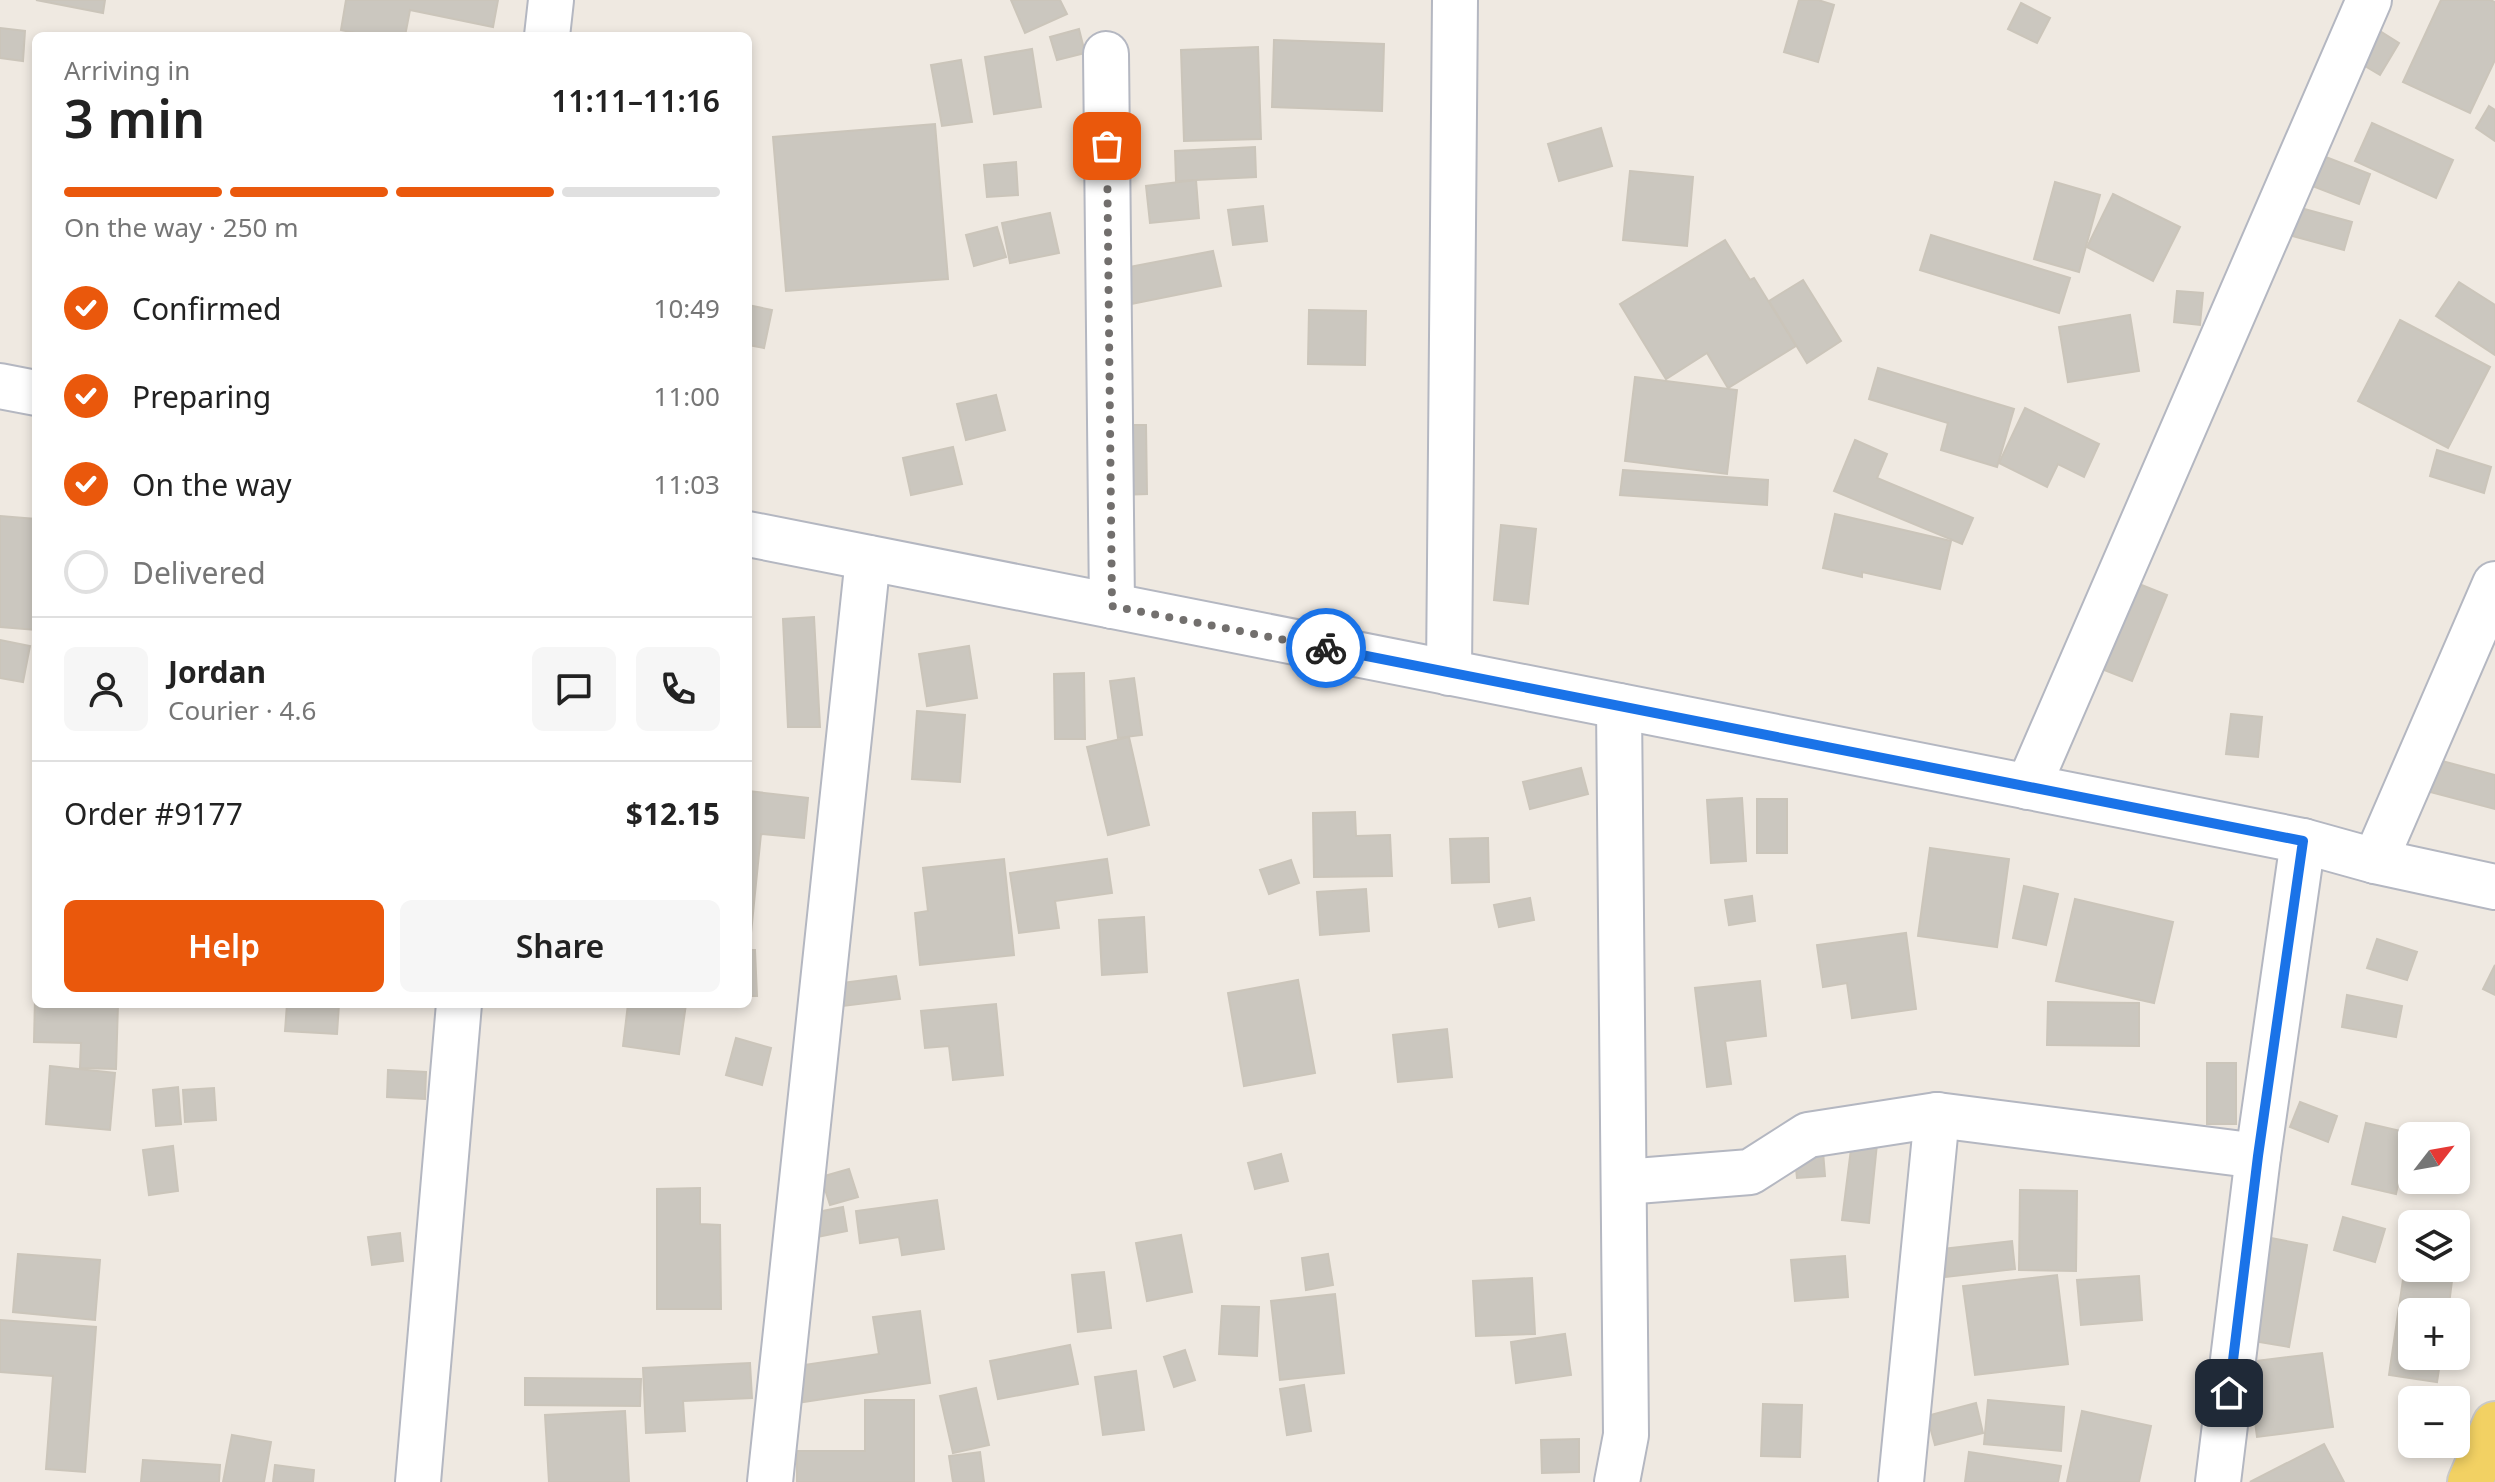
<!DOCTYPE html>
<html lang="en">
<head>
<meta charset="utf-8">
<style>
	:root { --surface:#fff; --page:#f6f6f6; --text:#222; --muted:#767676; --line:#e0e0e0; --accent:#ea580c }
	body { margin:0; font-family:"Noto Sans",sans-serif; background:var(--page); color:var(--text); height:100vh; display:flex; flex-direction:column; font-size:30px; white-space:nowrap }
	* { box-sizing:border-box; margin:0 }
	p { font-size:26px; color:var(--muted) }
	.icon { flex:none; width:44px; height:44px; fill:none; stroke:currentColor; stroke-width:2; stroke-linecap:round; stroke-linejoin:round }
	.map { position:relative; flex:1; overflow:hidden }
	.panel { position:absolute; left:32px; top:32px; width:720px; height:976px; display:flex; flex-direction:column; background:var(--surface); border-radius:12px; box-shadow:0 4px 12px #0003 }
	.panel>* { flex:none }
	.needle { width:52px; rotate:59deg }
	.buttons { position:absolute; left:2398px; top:1122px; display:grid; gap:16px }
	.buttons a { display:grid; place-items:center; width:72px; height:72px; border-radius:12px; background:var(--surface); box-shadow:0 4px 12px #0003; font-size:40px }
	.pin { position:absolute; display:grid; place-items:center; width:68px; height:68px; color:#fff; margin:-34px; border-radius:16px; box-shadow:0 4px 12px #0006 }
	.courier { position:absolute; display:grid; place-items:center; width:80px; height:80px; margin:-40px; border:6px solid #1a73e8; border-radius:50%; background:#fff; color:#222; box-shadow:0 2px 10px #0007 }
	.summary em { font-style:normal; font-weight:600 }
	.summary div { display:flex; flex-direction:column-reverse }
	.summary { display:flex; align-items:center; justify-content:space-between; height:136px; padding:0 32px }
	h1 { font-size:52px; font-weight:600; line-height:60px }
	.bar { display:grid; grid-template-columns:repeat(4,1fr); gap:12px 8px; align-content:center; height:96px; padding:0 32px }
	.bar i { height:10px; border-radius:6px; background:var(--line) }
	.bar .selected { background:var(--accent) }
	.bar p { grid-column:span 4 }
	.line { display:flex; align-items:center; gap:20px; padding:0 32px; border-top:2px solid var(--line) }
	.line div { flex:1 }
	.round { display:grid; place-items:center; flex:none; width:84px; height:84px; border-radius:12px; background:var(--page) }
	ol { padding:0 32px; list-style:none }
	li { display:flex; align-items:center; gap:24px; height:88px }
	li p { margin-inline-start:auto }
	li .icon { padding:8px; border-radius:50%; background:var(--accent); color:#fff; stroke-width:4 }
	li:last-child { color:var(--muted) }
	li i { width:44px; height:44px; border:4px solid var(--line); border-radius:50% }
	.cta { display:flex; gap:16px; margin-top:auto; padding:16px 32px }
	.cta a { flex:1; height:92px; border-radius:12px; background:var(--accent); color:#fff; font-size:32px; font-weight:600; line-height:92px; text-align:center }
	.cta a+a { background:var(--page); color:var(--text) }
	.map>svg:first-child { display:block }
	.building { fill:#cbc7bf; stroke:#cbc5ba; stroke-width:2 }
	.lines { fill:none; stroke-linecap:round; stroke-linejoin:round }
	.minor-casing { stroke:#b4b7c1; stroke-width:48 }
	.major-casing { stroke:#c9c9c9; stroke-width:48 }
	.minor { stroke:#fff; stroke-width:44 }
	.major { stroke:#f2d163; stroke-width:44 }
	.done { stroke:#726f6d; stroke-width:8; stroke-dasharray:0 14.4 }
	.route { stroke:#1a73e8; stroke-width:10 }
</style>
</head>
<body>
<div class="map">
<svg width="2495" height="1482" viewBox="0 0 2495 1482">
	<rect width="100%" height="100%" fill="#efe9e1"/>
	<!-- building -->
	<g class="building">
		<polygon points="36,0 105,0 103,13"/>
		<polygon points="346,0 498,0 493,27 410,10 405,36 368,36 341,30"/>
		<polygon points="1011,0 1060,0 1067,14 1025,33"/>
		<polygon points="1799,0 1818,0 1834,5 1818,62 1784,52"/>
		<polygon points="2441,0 2490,0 2495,2 2495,60 2470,113 2403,82"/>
		<polygon points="2021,3 2050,18 2037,43 2008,29"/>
		<polygon points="2372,26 2399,43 2380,75 2353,59"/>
		<polygon points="0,28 25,31 23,61 0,58"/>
		<polygon points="1079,29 1085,53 1057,60 1050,37"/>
		<polygon points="1274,40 1384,44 1382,111 1272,107"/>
		<polygon points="1258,47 1261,139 1184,141 1181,50"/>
		<polygon points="1032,49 1041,107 994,114 985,57"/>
		<polygon points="961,60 972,122 942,126 931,65"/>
		<polygon points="2489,106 2495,110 2495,141 2476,128"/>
		<polygon points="2372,123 2453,160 2436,198 2355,161"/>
		<polygon points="935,124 948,279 786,291 773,137"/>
		<polygon points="1601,128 1612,166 1559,181 1548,144"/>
		<polygon points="1255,147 1256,177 1176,181 1175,151"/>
		<polygon points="2318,154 2370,174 2359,204 2307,184"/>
		<polygon points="1016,162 1018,195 987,197 984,165"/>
		<polygon points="1630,171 1693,177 1687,246 1623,240"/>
		<polygon points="1196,180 1199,218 1150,223 1146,186"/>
		<polygon points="2055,182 2100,195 2079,272 2034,259"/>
		<polygon points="2113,194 2180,227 2153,281 2087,247"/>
		<polygon points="1263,206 1267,241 1233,245 1228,210"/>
		<polygon points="2297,207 2352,222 2344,250 2289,235"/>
		<polygon points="1050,213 1059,253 1010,263 1002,223"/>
		<polygon points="997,227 1006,257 974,266 966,235"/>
		<polygon points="1931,235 2070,278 2059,313 1920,270"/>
		<polygon points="1725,240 1750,280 1754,278 1796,346 1728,388 1707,353 1666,379 1620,304"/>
		<polygon points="1213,251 1221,286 1131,304 1124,268"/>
		<polygon points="1803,280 1841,341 1807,363 1769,301"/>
		<polygon points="2459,282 2495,305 2495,355 2436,316"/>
		<polygon points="2177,291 2203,293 2200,325 2174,322"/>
		<polygon points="748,305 772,310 764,348 748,345"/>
		<polygon points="1309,310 1366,311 1365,365 1308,364"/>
		<polygon points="2130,315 2139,371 2068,382 2059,327"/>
		<polygon points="2400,320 2490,367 2448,448 2358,401"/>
		<polygon points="1878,368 2014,409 1997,467 1941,450 1948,423 1869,399"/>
		<polygon points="1635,377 1737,390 1727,474 1625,461"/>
		<polygon points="996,395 1005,430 966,440 957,404"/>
		<polygon points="2025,408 2099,444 2084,477 2058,464 2047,487 1999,463"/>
		<polygon points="1118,425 1146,425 1147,494 1119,495"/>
		<polygon points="1855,440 1887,454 1877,478 1973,518 1962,544 1834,491"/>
		<polygon points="953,447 962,484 911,495 903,458"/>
		<polygon points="2437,450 2491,467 2484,493 2430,476"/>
		<polygon points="1623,470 1768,480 1767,505 1620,495"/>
		<polygon points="1835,514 1951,541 1940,589 1862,572 1862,577 1823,568"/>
		<polygon points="0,516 36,519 36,630 0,627"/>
		<polygon points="1501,525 1536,529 1528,604 1494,600"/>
		<polygon points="2129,580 2167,595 2132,681 2094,666"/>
		<polygon points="814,617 820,727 788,727 783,619"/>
		<polygon points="0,640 30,646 23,682 0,678"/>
		<polygon points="969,646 977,698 927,706 919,654"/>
		<polygon points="1084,673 1085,739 1055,739 1054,674"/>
		<polygon points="1134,678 1142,735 1118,738 1110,681"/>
		<polygon points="917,711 965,715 960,782 912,779"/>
		<polygon points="2231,714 2262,717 2258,757 2226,754"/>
		<polygon points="1129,737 1149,825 1108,835 1087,747"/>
		<polygon points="2427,757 2495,775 2495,809 2419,789"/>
		<polygon points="1581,768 1588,794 1530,809 1523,782"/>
		<polygon points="748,791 808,798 804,838 761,834 750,943 748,942"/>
		<polygon points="1742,798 1746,861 1711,863 1707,800"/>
		<rect x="1757" y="799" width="30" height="54"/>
		<polygon points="1355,812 1356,836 1390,835 1392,876 1314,877 1313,813"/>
		<polygon points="1488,838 1489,882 1452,883 1450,839"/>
		<polygon points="1930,848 2009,859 1997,947 1918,936"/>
		<polygon points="1004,859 1014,955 920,965 915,913 928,911 923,868"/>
		<polygon points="1107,859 1112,893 1055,901 1059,928 1019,933 1010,873"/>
		<polygon points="1291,860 1299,883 1269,894 1260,870"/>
		<polygon points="2024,886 2058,894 2046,945 2013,938"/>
		<polygon points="1366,889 1369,931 1320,935 1317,892"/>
		<polygon points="1752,896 1755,921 1729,925 1725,900"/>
		<polygon points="1530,898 1534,920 1499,927 1494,905"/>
		<polygon points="2075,899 2173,922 2154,1003 2056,981"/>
		<polygon points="1144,917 1147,972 1102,975 1099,920"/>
		<polygon points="1906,933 1916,1009 1852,1018 1847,983 1823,987 1817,945"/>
		<polygon points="2377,939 2417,952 2407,980 2367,968"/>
		<polygon points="748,950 755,950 757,996 748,996"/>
		<polygon points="2495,965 2495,995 2483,989"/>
		<polygon points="896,976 900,999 843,1006 841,983"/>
		<polygon points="1298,980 1315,1073 1244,1086 1228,993"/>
		<polygon points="1760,981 1766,1036 1725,1041 1731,1084 1707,1087 1695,988"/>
		<polygon points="2347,995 2402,1006 2396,1037 2342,1027"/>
		<polygon points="35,998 36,1004 118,1004 116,1069 80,1068 81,1043 34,1042"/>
		<polygon points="2048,1002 2139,1003 2139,1046 2047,1045"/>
		<polygon points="287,1004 339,1004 337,1034 285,1031"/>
		<polygon points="628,1004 686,1004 679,1054 623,1046"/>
		<polygon points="996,1004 1003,1075 953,1080 949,1046 925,1048 921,1011"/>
		<polygon points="1447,1029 1452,1077 1398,1082 1393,1035"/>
		<polygon points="736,1038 771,1048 762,1085 726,1075"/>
		<rect x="2207" y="1063" width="29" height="61"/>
		<polygon points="50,1066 115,1073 110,1130 46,1124"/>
		<polygon points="388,1070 426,1072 425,1099 387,1097"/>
		<polygon points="178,1087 181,1124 156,1126 153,1090"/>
		<polygon points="214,1088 216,1120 185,1122 183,1090"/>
		<polygon points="2300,1102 2337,1116 2328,1142 2290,1127"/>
		<polygon points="2366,1123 2409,1133 2396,1194 2352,1184"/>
		<polygon points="1822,1139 1825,1176 1797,1178 1793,1141"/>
		<polygon points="1852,1141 1877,1144 1869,1223 1842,1220"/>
		<polygon points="173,1146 178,1191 149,1195 143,1150"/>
		<polygon points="1281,1154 1288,1181 1255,1189 1248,1163"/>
		<polygon points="849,1169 858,1197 830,1205 821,1177"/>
		<polygon points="700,1188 700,1224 720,1225 721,1309 657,1309 657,1189"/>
		<polygon points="2020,1190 2077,1191 2076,1271 2019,1270"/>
		<polygon points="937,1200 944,1249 902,1255 899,1237 860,1243 856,1211"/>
		<polygon points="843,1207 847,1231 812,1238 807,1214"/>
		<polygon points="2343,1217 2385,1229 2375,1262 2334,1250"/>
		<polygon points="400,1233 403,1261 372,1265 368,1237"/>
		<polygon points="1181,1235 1192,1292 1147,1301 1136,1243"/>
		<polygon points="2271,1238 2307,1245 2289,1347 2253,1341"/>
		<polygon points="2012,1241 2015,1269 1946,1277 1943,1249"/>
		<polygon points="18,1254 100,1260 95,1320 13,1312"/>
		<polygon points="1328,1254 1333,1285 1306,1290 1302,1258"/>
		<polygon points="1845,1256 1848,1297 1795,1301 1791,1260"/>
		<polygon points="2405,1266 2453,1273 2448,1312 2412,1312 2412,1356 2441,1356 2437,1382 2389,1375"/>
		<polygon points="1104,1272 1111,1328 1078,1332 1072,1275"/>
		<polygon points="2057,1275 2068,1364 1975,1375 1963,1286"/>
		<polygon points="2139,1276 2142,1320 2081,1325 2077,1280"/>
		<polygon points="1532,1278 1535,1334 1476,1336 1473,1281"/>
		<polygon points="1335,1294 1344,1373 1280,1380 1271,1301"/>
		<polygon points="1222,1306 1259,1307 1257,1356 1219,1354"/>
		<polygon points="920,1311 930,1383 803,1402 797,1366 879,1354 873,1317"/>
		<polygon points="0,1320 96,1327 85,1472 46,1469 53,1376 0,1372"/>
		<polygon points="1565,1334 1571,1375 1516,1383 1511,1342"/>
		<polygon points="1070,1345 1078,1384 998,1399 990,1361"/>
		<polygon points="1185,1350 1195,1380 1174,1387 1164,1357"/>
		<polygon points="2322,1353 2333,1427 2257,1437 2247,1362"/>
		<polygon points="750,1363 752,1398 683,1401 685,1431 646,1433 643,1368"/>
		<polygon points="1136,1371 1144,1430 1103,1435 1095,1377"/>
		<polygon points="525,1378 641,1379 640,1406 525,1405"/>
		<polygon points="1304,1385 1311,1431 1287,1435 1280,1389"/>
		<polygon points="976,1388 989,1445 953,1453 940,1396"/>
		<polygon points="865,1400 914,1400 914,1482 797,1482 797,1451 865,1451"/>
		<polygon points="1988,1400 2064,1407 2061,1451 1984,1444"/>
		<polygon points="1976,1403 1983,1433 1935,1445 1927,1416"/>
		<polygon points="1763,1404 1802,1405 1800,1457 1761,1456"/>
		<polygon points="625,1411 629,1482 549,1482 545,1415"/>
		<polygon points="2082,1411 2151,1426 2139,1482 2067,1482"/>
		<polygon points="232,1435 271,1442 264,1482 223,1482"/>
		<polygon points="1579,1439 1579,1472 1542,1473 1541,1440"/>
		<polygon points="2324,1444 2344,1482 2250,1482"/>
		<polygon points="980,1452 984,1482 953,1482 949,1456"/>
		<polygon points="1969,1452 2061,1466 2058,1482 1965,1482"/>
		<polygon points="143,1460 220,1465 219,1482 141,1482"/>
		<polygon points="275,1465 314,1470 313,1482 273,1482"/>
	</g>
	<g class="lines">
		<defs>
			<g id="minor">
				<polyline points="547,36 551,0"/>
				<polyline points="1106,54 1112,606"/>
				<polyline points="0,386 36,393"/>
				<polyline points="748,534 2303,841 2375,861 2495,887"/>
				<polyline points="1449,673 1455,0"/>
				<polyline points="2028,787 2369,0"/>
				<polyline points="2375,861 2495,584"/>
				<polyline points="1624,1182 1750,1172 1808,1135 1937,1115 2258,1156"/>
				<polyline points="418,1482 459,1004"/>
				<polyline points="770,1482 868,558"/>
				<polyline points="1617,1482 1626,1435 1619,706"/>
				<polyline points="1901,1482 1937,1115"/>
				<polyline points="2218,1482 2258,1156 2303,841"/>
			</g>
			<polyline id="major" points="2470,1482 2495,1424"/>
		</defs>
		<!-- minor casing -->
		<use href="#minor" class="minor-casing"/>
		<!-- major casing -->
		<use href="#major" class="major-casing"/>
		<!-- minor -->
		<use href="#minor" class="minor"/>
		<!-- major -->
		<use href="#major" class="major"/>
	</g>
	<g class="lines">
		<!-- done -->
		<polyline class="done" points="1107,146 1112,606 1326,648"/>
		<!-- route -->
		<polyline class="route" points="1326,648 2303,841 2258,1156 2229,1393"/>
	</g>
</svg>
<div class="buttons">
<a><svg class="needle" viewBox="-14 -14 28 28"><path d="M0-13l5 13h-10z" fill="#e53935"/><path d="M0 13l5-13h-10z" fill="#767676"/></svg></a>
<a><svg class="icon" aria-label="layers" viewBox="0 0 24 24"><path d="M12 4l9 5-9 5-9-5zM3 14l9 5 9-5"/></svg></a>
<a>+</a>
<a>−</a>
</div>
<div class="pin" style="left:1107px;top:146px;background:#ea580c"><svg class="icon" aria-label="bag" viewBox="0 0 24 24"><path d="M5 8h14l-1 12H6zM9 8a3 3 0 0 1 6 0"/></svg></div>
<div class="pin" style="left:2229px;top:1393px;background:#1f2937"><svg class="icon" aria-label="home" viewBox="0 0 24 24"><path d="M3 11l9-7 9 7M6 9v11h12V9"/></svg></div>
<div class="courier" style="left:1326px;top:648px"><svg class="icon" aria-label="bike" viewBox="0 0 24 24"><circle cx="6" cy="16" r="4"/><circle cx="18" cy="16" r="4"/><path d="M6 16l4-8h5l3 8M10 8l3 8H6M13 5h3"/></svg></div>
<section class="panel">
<div class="summary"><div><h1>3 min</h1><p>Arriving in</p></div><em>11:11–11:16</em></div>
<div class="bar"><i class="selected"></i><i class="selected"></i><i class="selected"></i><i></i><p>On the way · 250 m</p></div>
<ol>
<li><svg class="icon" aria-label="check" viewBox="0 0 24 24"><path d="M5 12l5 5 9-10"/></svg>Confirmed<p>10:49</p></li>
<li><svg class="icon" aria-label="check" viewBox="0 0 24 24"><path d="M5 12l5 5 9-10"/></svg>Preparing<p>11:00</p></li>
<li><svg class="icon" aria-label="check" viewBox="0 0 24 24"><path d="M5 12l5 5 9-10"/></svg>On the way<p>11:03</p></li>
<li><i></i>Delivered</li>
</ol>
<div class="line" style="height:144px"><a class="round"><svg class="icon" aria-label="person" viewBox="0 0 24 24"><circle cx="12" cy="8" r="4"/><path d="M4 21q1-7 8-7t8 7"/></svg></a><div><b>Jordan</b><p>Courier · 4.6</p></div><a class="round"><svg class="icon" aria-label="chat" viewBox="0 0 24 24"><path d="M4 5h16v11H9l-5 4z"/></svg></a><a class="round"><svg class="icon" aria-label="phone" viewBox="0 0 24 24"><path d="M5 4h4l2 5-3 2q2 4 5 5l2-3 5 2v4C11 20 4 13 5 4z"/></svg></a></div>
<div class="line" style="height:104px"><div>Order #9177</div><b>$12.15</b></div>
<div class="cta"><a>Help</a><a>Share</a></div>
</section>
</div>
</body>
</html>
